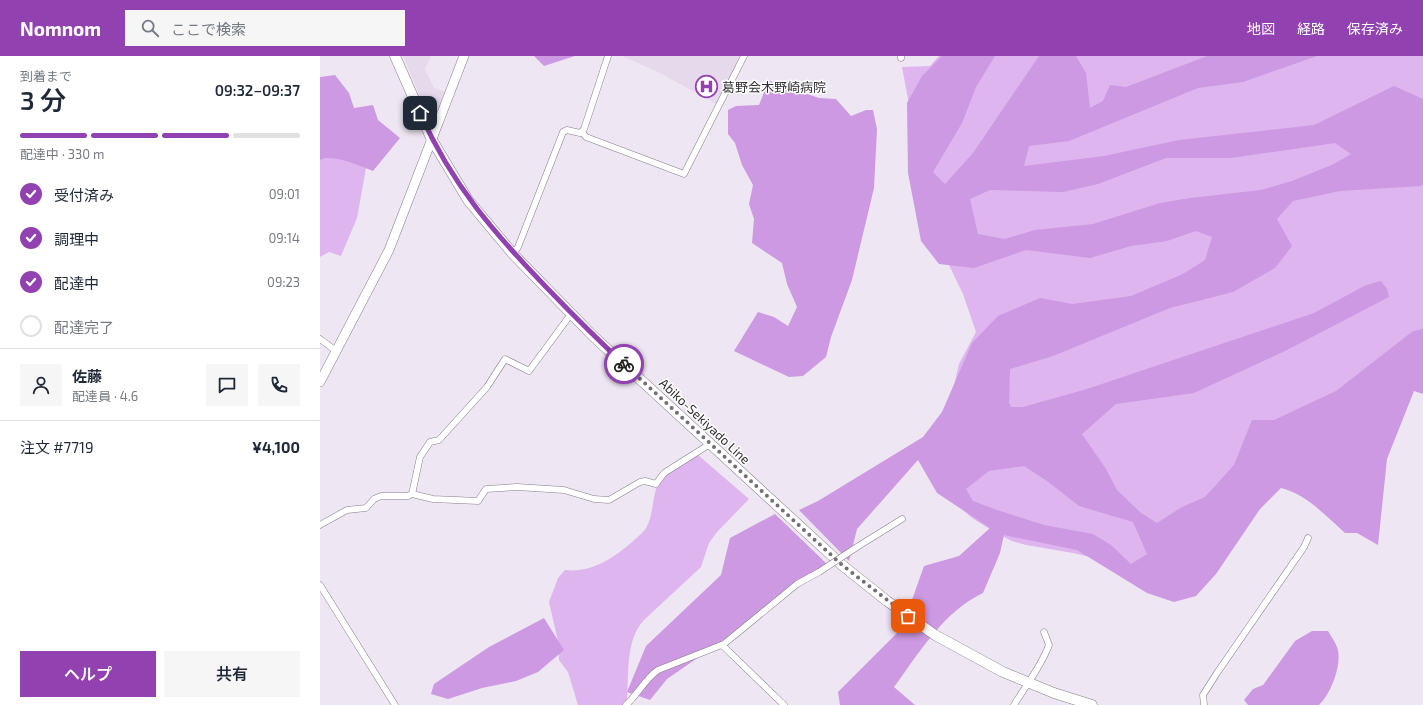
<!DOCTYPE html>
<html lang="ja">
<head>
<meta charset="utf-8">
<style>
	:root { --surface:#fff; --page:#f6f6f7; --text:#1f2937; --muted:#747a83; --line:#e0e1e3; --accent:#9241b1 }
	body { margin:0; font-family:"Exo 2","Noto Sans JP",sans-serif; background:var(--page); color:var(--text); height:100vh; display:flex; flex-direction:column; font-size:15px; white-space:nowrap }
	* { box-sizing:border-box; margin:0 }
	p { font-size:13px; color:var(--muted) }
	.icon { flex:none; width:22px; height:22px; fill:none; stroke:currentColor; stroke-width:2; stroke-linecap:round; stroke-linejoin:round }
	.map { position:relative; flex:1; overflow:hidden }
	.sheet { display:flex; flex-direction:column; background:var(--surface); width:320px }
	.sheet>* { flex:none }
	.pin { position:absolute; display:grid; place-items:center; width:34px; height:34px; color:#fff; margin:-17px; border-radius:8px; box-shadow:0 2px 6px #0006 }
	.courier { position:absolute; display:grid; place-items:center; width:40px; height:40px; margin:-20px; border:3px solid #9241b1; border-radius:50%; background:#fff; color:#222; box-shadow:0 1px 5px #0007 }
	.headline em { font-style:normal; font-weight:600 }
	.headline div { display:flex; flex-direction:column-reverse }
	.headline { display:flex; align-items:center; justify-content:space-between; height:68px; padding:0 20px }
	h1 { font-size:26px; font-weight:600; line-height:30px }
	.bar { display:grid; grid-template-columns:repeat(4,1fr); gap:6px 4px; align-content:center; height:48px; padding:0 20px }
	.bar i { height:5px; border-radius:3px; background:var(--line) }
	.bar .selected { background:var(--accent) }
	.bar p { grid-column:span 4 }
	.line { display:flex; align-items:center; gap:10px; padding:0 20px; border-top:1px solid var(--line) }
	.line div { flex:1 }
	.round { display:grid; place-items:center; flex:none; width:42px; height:42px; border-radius:0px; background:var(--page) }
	ol { padding:0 20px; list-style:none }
	li { display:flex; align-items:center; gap:12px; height:44px }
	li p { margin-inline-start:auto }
	li .icon { padding:4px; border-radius:50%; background:var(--accent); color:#fff; stroke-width:4 }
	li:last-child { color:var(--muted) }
	li i { width:22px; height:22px; border:2px solid var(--line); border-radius:50% }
	.action { display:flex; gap:8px; margin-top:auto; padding:8px 20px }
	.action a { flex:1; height:46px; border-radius:0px; background:var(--accent); color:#fff; font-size:16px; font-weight:600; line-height:46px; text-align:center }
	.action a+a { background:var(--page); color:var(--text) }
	header { display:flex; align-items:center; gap:24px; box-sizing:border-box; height:56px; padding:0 20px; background:var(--accent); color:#fff }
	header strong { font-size:19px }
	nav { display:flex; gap:22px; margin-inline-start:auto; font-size:14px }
	.search { width:280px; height:36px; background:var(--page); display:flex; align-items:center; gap:10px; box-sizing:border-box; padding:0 14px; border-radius:0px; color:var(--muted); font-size:15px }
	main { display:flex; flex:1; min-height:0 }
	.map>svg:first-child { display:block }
	.built { fill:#e6d9eb }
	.green { fill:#deb5ef }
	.forest { fill:#cc99e2; fill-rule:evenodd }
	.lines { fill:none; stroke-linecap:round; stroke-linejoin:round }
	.street-casing { stroke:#867e89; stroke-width:7 }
	.secondary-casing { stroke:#867e89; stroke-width:10 }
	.primary-casing { stroke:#867e89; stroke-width:11 }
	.street { stroke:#fff; stroke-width:6 }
	.secondary { stroke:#fff; stroke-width:9 }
	.primary { stroke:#fff; stroke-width:10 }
	.street-bridge-casing { stroke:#867e89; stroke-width:7; stroke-linecap:butt }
	.street-bridge { stroke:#fff; stroke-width:6 }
	.done { stroke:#746e76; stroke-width:4; stroke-dasharray:0 7.2 }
	.route { stroke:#9241b1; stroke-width:5 }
	.labels { text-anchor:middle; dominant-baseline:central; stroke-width:3; stroke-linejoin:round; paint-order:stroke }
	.poi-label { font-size:13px; fill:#312e32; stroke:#fff; text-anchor:start }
	.street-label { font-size:13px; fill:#312e32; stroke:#fff }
</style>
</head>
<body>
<header>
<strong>Nomnom</strong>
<div class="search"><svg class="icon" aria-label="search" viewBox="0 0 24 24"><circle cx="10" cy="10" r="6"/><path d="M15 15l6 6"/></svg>ここで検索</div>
<nav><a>地図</a><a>経路</a><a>保存済み</a></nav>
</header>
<main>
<section class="sheet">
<div class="headline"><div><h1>3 分</h1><p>到着まで</p></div><em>09:32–09:37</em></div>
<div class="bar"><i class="selected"></i><i class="selected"></i><i class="selected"></i><i></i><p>配達中 · 330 m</p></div>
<ol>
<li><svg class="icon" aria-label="check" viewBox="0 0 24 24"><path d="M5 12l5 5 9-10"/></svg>受付済み<p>09:01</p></li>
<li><svg class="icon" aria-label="check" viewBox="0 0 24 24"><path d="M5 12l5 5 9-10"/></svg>調理中<p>09:14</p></li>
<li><svg class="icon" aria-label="check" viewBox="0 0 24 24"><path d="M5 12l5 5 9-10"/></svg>配達中<p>09:23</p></li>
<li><i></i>配達完了</li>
</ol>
<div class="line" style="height:72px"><a class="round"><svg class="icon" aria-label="person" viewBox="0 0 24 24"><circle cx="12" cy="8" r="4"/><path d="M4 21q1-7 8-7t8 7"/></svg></a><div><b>佐藤</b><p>配達員 · 4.6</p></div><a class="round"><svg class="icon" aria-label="chat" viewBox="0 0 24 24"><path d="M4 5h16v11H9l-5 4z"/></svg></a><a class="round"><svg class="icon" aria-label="phone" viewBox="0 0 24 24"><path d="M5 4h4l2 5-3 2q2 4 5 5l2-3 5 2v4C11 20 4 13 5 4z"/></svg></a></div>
<div class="line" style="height:52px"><div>注文 #7719</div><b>¥4,100</b></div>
<div class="action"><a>ヘルプ</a><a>共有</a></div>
</section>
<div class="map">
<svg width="1103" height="649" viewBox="0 0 1103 649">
	<rect width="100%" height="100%" fill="#efe6f3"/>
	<!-- built -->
	<g class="built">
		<polygon points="83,0 111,0 105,13 114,32 126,36 117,58 108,59"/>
		<polygon points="302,0 422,0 398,49 338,16"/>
	</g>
	<!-- green -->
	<g class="green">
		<polygon points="619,0 1103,0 1103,276 827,515 753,497 706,489 692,485 676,477 652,462 634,446 632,338 639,308 656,276 643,238 628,207 594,75 582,11 610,10"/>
		<polygon points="0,87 46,112 37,162 21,200 9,196 0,201"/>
		<path d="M378,399l51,44 -32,33 -8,11 -8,24 -57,53c-19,20 -15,56 -17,81l-5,4h-44l-10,-33 -9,-12 -1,-19 -9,-39 9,-24 7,-8c26,3 47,-11 66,-27 5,-5 12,-10 15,-15 9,-15 5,-37 16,-50 9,-10 25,-17 36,-23z"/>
	</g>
	<!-- forest -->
	<g class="forest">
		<polygon points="214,0 255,0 224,10"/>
		<path d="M622,0h53l-19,31 -14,36 -29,49 12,12 28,-31 66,-97h37l10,17 4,35 13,-7 7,-16 16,2 81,-31h110l-74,26 -45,6 -129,53 -40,5 -5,20 80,-10 75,-16 135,-15 80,-39 29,13v85l-2,2 -81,5 -47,10 -16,18 15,27 -17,22 -42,24 -63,16 -117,48 -43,13 -1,34 2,4h12l64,-18 227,-76 52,-28 15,-4 6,8 2,8 -104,54 -91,42 -78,11 -34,30 24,35 11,21 24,23 16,10 25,-16 23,-10 29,-32 18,-45h22l62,-29 77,-60 10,-2v65l-9,-3 -27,68 -9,86 -21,-12h-12c-19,-17 -39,-39 -64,-45l-21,21 -44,65 -20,22 -22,6 -27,-9 -70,-43 -73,-15 -4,18 -17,40c-41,20 -63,59 -89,94l21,18h-75l-2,-13 64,-64 22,-62 35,-10 31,-28 -53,-35 -19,-33 -61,69 -8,32 -50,-51 19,-9 105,-64 19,-25 30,-69 26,-27 42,-18 32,6 59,-8 52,-22 22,-14 7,-23 -16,-6 -29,10 -36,5 -41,12 -64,-8 -52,18 -35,-4 -18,-23 -13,-68 -1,-70 15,-27zM1015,87l16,11 -17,10 -42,17 -31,9 -71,8 -30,5 -67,21 -58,6 -30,9 -27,-5 -8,-35 20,-9 73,2 35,-8 68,-26h65zM704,410l23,15 32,25 54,16 14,32 -16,10 -20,-19 -18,-11 -49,-9 -47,-15 -24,-9 -7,-12 23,-18z"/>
		<path d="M15,19l14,18 5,15 19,-3 5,15 22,18 -27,33c-13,-5 -41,-18 -53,-11v-83z"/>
		<polygon points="447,24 499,42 516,43 531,60 546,54 553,54 557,73 554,132 532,224 511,281 506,301 483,320 469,321 414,295 438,256 454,261 468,270 477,251 467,228 462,207 432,187 434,163 429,148 433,129 422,109 415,87 408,78 408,54 416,50 439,49 445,34"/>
		<polygon points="455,458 507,508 443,553 402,585 347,623 330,644 307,636 326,590 401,519 410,482"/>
		<polygon points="224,562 244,594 218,616 196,625 162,632 128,643 111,638 114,628 169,591"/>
		<path d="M992,575h16c3,5 7,11 9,16 6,16 -6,47 -18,58h-71l-4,-5 9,-11 10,-4 32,-44z"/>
	</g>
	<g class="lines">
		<defs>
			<g id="street">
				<polyline points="581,2 581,0"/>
				<polyline points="262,76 266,81 364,118 424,0"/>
				<polyline points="193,198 198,191 243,76 247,74 260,77 264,73 288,0"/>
				<polyline points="0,283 16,295"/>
				<polyline points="92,438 100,401 110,386 119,384 167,331 185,303 209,315 251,258"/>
				<polyline points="0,469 27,454 46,452 54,443 61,440 88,440 92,438 113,443 158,445 166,433 197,431 244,434 274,443 289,444 320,426 325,425 336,428 344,417 390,388"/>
				<polyline points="537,491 582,463"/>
				<polyline points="0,529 75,649"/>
				<polyline points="402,589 464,649"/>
				<path d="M306,649c12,-11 19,-26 32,-35l66,-26 73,-60 22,-12"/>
				<path d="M694,649c12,-20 27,-38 35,-60l-5,-13"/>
				<polyline points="884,649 883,639 897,617 984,491 988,482"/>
			</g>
			<polyline id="secondary" points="0,326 69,194 144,0"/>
			<polyline id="primary" points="75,0 112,84 148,144 193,198 273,280 522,509 567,545 615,579 683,616 734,637 772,649"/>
		</defs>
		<!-- street casing -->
		<use href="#street" class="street-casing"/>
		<!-- secondary casing -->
		<use href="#secondary" class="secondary-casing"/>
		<!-- primary casing -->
		<use href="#primary" class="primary-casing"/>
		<!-- street -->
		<use href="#street" class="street"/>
		<!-- secondary -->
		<use href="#secondary" class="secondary"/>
		<!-- primary -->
		<use href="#primary" class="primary"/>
		<defs>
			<polyline id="street-bridge" points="499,516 537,491"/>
		</defs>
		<!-- street-bridge casing -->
		<use href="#street-bridge" class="street-bridge-casing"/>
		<!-- street-bridge -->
		<use href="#street-bridge" class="street-bridge"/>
	</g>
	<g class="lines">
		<!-- done -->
		<polyline class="done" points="304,308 522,509 588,560"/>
		<!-- route -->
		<path class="route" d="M100,57c32,72 74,120 128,176 25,26 50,51 76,75"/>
	</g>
	<!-- icons -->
	<defs>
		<symbol id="hospital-ring" viewBox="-11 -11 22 22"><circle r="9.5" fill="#fff" stroke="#9241b1" stroke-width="1.5"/><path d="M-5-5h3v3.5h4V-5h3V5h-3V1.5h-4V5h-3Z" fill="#9241b1"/></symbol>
	</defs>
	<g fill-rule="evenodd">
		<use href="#hospital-ring" x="374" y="18" width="25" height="25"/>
	</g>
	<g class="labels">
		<!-- poi labels -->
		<g class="poi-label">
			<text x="402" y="31">葛野会木野崎病院</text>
		</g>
		<!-- street labels -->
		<g class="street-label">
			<text transform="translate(385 365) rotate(43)">Abiko-Sekiyado Line</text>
		</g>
	</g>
</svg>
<div class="pin" style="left:588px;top:560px;background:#ea580c"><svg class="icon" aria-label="bag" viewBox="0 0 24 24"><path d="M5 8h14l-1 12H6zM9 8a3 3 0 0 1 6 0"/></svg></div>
<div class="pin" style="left:100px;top:57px;background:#1f2937"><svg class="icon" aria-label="home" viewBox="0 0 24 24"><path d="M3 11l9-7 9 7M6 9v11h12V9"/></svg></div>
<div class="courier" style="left:304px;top:308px"><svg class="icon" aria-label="bike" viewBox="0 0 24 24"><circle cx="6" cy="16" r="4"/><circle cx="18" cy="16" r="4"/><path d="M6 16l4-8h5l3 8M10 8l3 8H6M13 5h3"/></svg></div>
</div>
</main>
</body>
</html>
